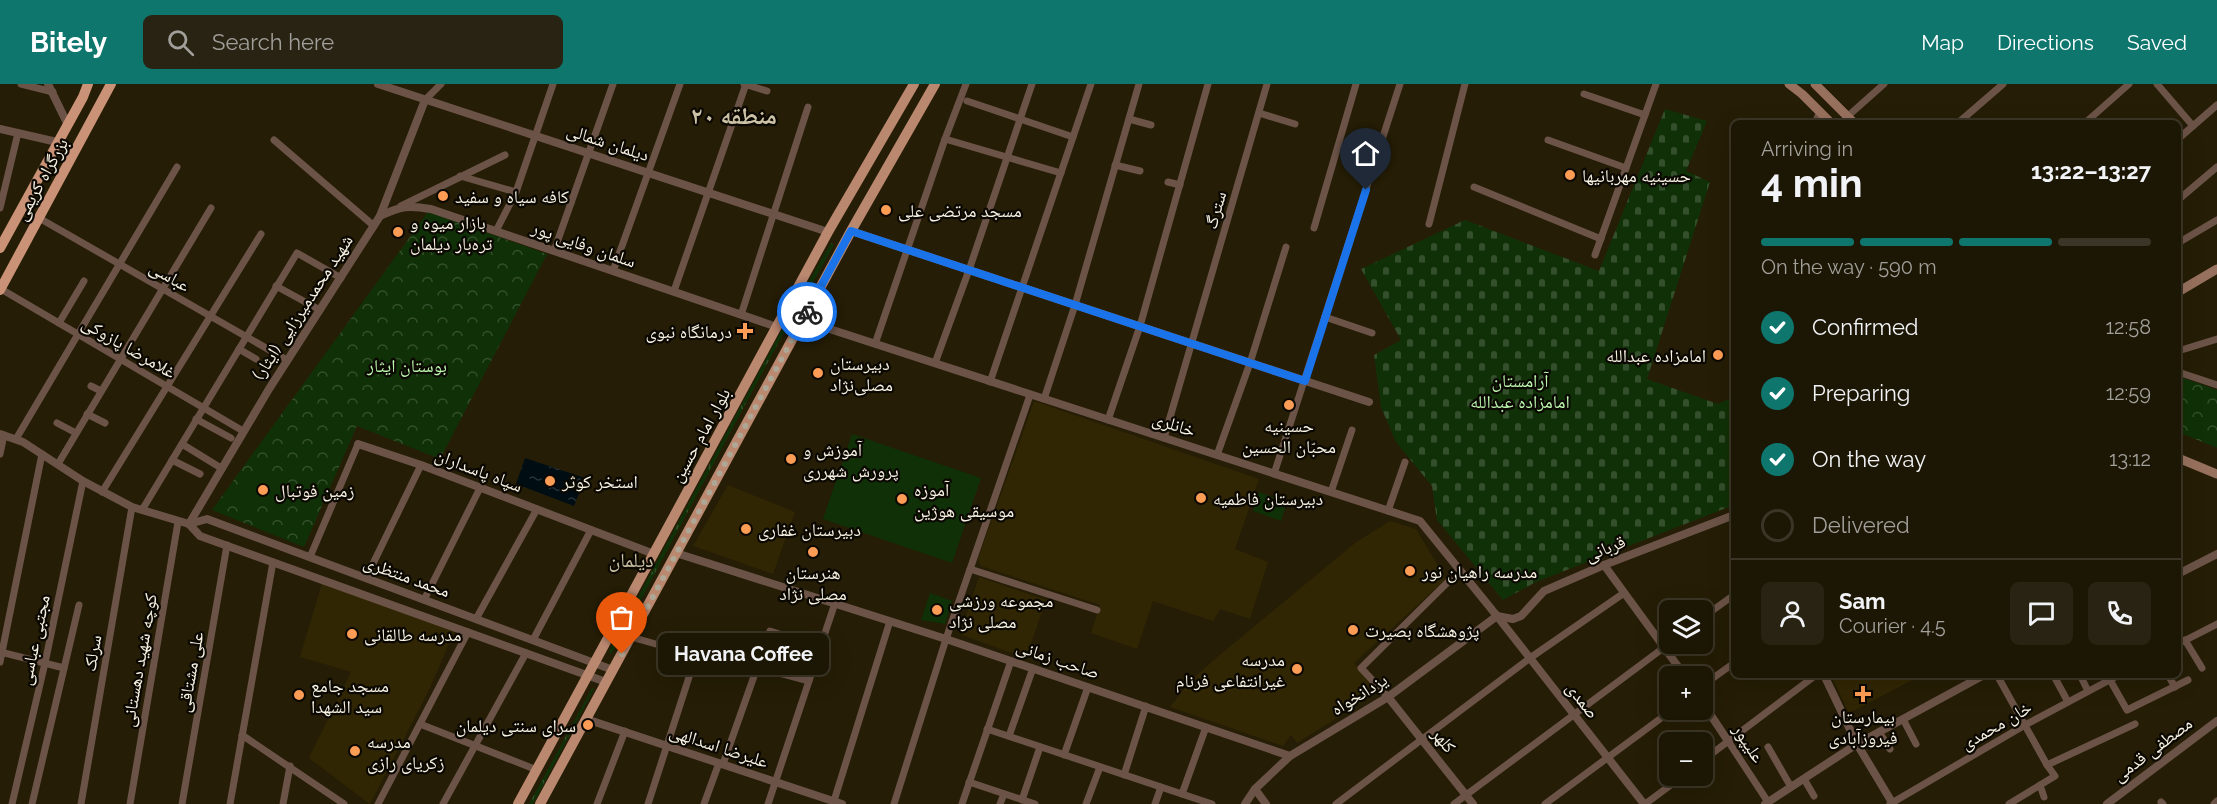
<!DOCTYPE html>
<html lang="en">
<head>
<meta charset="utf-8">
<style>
	:root { --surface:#1c1604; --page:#292313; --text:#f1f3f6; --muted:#a09f9a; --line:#3a3526; --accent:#0f766e }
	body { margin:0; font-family:Raleway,"Noto Naskh Arabic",sans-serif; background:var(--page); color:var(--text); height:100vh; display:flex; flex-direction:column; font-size:22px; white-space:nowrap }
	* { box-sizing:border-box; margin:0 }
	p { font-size:20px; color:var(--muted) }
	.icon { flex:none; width:33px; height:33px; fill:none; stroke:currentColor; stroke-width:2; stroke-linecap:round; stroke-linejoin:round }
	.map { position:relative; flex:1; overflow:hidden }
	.drawer { position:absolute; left:1731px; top:36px; width:450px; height:558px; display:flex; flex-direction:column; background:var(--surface); border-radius:9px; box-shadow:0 6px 24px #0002,0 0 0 2px var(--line) }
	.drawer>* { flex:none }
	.tools { position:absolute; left:1659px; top:516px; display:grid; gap:12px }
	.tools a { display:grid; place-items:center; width:54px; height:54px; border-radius:9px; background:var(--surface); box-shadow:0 6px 24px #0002,0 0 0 2px var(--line); font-size:30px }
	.pin { position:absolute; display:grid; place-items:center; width:51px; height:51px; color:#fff; margin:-62px -26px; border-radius:50% 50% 50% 0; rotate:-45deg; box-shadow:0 0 6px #0007 }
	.pin .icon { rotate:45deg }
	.courier { position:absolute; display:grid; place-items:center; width:60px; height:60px; margin:-30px; border:4px solid #1a73e8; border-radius:50%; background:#fff; color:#222; box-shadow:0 2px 8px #0007 }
	.bubble { position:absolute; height:42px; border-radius:9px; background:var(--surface); box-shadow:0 6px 24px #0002,0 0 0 2px var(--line); font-size:20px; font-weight:700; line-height:42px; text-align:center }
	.head em { font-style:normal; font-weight:700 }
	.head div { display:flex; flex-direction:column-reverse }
	.head { display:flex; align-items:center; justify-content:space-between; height:102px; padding:0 30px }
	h1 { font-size:39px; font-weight:700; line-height:45px }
	.bar { display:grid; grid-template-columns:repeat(4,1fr); gap:9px 6px; align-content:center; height:72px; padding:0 30px }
	.bar i { height:8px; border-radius:4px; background:var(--line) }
	.bar .selected { background:var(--accent) }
	.bar p { grid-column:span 4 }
	.line { display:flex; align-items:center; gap:15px; padding:0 30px; border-top:2px solid var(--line) }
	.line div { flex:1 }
	.round { display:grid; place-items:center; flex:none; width:63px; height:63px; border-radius:9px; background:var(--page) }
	ol { padding:0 30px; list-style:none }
	li { display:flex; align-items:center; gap:18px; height:66px }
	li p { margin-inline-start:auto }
	li .icon { padding:6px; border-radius:50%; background:var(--accent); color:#fff; stroke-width:4 }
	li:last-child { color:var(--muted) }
	li i { width:33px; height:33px; border:3px solid var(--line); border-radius:50% }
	header { display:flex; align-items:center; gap:36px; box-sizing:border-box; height:84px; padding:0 30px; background:var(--accent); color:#fff }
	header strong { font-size:28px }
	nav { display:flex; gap:33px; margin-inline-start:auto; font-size:21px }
	.search { width:420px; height:54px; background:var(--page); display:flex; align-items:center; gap:15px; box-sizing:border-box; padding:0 21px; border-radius:9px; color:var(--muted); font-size:22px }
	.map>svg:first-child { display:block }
	.built { fill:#312604 }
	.grass { fill:url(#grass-tufts) }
	.cemetery { fill:url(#cemetery-stones) }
	.park { fill:url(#park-crowns) }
	.pitch { fill:#103107 }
	.water { fill:url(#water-ripples) }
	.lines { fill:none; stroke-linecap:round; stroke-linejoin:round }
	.minor { stroke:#6c5347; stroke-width:7 }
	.tertiary { stroke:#6c5347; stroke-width:8 }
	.secondary { stroke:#98715e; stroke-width:9 }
	.primary { stroke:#ba876f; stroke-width:10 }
	.trunk { stroke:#ca9276; stroke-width:10 }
	.done { stroke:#aea795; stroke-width:6; stroke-dasharray:0 10.8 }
	.route { stroke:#1a73e8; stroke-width:8 }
	.poi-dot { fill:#fd9c55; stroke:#0b0802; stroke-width:2 }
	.labels { text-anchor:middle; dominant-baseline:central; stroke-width:4.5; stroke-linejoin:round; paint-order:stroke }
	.street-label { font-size:18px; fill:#f7f2e3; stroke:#0b0802 }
	.poi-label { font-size:18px; fill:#f7f2e3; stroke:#0b0802; text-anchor:start }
	.park-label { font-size:18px; fill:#bcf8ae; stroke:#0b0802 }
	.neighbourhood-label { font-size:20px; fill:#ccc2a5; stroke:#0b0802 }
	.district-label { font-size:24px; font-weight:bold; fill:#ccc2a5; stroke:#0b0802 }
</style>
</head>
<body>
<header>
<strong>Bitely</strong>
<div class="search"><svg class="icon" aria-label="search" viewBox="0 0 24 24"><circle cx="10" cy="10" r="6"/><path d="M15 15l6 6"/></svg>Search here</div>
<nav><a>Map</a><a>Directions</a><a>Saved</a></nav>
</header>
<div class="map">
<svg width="2217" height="720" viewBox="0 0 2217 720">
	<defs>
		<pattern id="grass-tufts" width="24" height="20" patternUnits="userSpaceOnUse" patternTransform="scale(1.5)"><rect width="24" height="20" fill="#103107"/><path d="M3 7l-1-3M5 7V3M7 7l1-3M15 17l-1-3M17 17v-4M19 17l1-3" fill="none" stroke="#344f2b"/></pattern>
		<pattern id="cemetery-stones" width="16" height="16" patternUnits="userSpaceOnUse" patternTransform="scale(1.5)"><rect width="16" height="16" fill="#103107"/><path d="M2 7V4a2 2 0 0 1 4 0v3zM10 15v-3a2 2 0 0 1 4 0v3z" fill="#344f2b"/></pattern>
		<pattern id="park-crowns" width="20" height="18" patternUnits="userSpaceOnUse" patternTransform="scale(1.5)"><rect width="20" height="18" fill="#103107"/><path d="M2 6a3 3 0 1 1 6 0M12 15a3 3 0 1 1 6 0" fill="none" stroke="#344f2b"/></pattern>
		<pattern id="water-ripples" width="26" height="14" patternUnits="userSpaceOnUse" patternTransform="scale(1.5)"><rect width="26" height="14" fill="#000e14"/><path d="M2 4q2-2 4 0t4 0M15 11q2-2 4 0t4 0" fill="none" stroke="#263236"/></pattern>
	</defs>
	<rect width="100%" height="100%" fill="#251d05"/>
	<!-- built -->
	<g class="built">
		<polygon points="1034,317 1259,395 1235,465 1268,478 1250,535 1220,525 1213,537 1153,517 1137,565 1091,549 1100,521 981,482 978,475"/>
		<polygon points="728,401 795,428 773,490 693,462"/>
		<polygon points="1390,437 1416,445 1446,495 1354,579 1378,608 1297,659 1291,651 1283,662 1170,623 1190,597 1221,570 1355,459"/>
		<polygon points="979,493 1046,516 1026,574 962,551 961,546"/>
		<polygon points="322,499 456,544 428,608 370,720 309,674 351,588 300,573"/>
		<polygon points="1831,591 1922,591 1849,629"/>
	</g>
	<!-- grass -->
	<g class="grass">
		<polygon points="831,159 834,161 781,254 622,551 612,569 610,569 609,567 793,225"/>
		<polygon points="592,604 594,605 533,720 529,720"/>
	</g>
	<!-- cemetery -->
	<polygon class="cemetery" points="1665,25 1707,37 1686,87 1710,98 1647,295 1718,320 1734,313 1734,421 1536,498 1503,516 1437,436 1432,402 1396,358 1381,323 1374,271 1401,256 1361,185 1465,136 1599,187"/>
	<!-- park -->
	<g class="park">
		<polygon points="428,128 547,170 440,375 357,342 304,463 212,426"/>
		<polygon points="2178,292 2217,306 2217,364 2178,348"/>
	</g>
	<!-- pitch -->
	<g class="pitch">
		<polygon points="852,350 981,394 952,479 823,435"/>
		<polygon points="252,387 286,399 277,425 240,413"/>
		<polygon points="1259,408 1287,419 1281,437 1253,427"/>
		<polygon points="930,509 952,517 945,540 921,536"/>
	</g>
	<!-- water -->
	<polygon class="water" points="525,374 585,394 574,422 516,400"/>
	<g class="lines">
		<!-- minor -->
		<g class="minor">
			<polyline points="21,0 53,8"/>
			<polyline points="744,0 767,7"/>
			<polyline points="2157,0 2193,42"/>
			<polyline points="1584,10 1645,31"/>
			<polyline points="425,16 441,0"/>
			<polyline points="967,17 1073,53"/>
			<polyline points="1259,29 1295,40"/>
			<polyline points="1848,32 1884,0"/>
			<polyline points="1129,35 1151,41"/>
			<polyline points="1815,39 1820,27"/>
			<polyline points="1958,39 2003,0"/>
			<polyline points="2085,39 2129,0"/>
			<polyline points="945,55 1061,89"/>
			<polyline points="2178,55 2217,21"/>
			<polyline points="274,56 374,142"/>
			<polyline points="1548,56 1626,84"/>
			<polyline points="1115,81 1140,87"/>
			<polyline points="460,92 516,108"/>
			<polyline points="1168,98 1180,101"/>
			<polyline points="1474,103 1601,155"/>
			<polyline points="554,114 571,119"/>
			<polyline points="2178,116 2217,83"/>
			<polyline points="401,122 505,71"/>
			<polyline points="0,124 18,49"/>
			<polyline points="39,134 287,276"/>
			<polyline points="1429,140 1465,0"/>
			<polyline points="1314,144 1356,0"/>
			<polyline points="496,147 516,108 553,0"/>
			<polyline points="2178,159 2217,136"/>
			<polyline points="554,167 613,0"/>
			<polyline points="1595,171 1656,0"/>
			<polyline points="613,187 680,0"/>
			<polyline points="276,202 320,226"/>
			<polyline points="1,205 243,347"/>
			<polyline points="674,207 746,0"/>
			<polyline points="741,231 808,23"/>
			<polyline points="1325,233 1372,249"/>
			<polyline points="59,239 84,197"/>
			<polyline points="875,260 945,55 966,0"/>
			<polyline points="239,265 256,275"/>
			<polyline points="2178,267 2217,255"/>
			<polyline points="935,279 969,186 1032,0"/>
			<polyline points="2178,288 2217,301"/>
			<polyline points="990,298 1091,0"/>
			<polyline points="91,302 101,307"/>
			<polyline points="1044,315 1075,221 1139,0"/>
			<polyline points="87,330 105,339"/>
			<polyline points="196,335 231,354"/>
			<polyline points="1108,336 1140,242 1208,0"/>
			<polyline points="57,339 76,349"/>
			<polyline points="1164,354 1267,0"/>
			<polyline points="16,355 177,83"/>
			<polyline points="182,360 221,384"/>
			<polyline points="0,370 4,351"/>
			<polyline points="1217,371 1250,279 1286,163"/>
			<polyline points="172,376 200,390"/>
			<polyline points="58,380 211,124"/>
			<polyline points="1274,390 1400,0"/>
			<polyline points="102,408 261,150"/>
			<polyline points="1331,408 1352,346"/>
			<polyline points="142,426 297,169 341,194"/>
			<polyline points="1388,427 1405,378"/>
			<polyline points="310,473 358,360"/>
			<polyline points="970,485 1097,526"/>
			<polyline points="366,494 421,381"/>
			<polyline points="424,516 480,404"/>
			<polyline points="1702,534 1734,511"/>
			<polyline points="476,535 537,425"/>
			<polyline points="631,553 684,568 693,576 691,587 648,720"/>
			<polyline points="533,556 591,446"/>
			<polyline points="2185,556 2202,584"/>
			<polyline points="2178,560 2217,540"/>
			<polyline points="0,568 64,584"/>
			<polyline points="689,571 719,581"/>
			<polyline points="0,578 42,370"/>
			<polyline points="757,583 809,597"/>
			<polyline points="1997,591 2047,681 2055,692 2009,720"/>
			<polyline points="2080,591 2088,607"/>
			<polyline points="2168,591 2175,603"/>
			<polyline points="2055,594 2068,618"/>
			<polyline points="2110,596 2127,626 2188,596"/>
			<polyline points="1702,602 1734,579"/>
			<polyline points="1388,613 1361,584 1450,496"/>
			<polyline points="1903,635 1916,660"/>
			<polyline points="420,640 537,686"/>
			<polyline points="987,645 1212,720"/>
			<polyline points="1879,648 1890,665"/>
			<polyline points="242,651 344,720"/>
			<polyline points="1009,652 1033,584"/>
			<polyline points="1728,657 1768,718"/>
			<polyline points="1768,663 1791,703"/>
			<polyline points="1064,671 1088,603"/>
			<polyline points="1702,677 1816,591"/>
			<polyline points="723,680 770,547 819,563"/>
			<polyline points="2047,681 2135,640"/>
			<polyline points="1124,691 1146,622"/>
			<polyline points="1804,695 1814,712"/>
			<polyline points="969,698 1035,720"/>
			<polyline points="2040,701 2044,713"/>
			<polyline points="1182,710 1206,643"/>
			<polyline points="1022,716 1040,663"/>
			<polyline points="2161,718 2163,720"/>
			<polyline points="12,720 45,579 83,397"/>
			<polyline points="32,720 79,521"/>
			<polyline points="81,720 132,423"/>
			<polyline points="130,720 178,438"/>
			<polyline points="182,720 227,461"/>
			<polyline points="230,720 273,478"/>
			<polyline points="283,720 290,682"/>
			<polyline points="378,720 468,548"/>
			<polyline points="443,720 526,569"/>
			<polyline points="597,720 625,647"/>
			<polyline points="704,720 719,679"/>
			<polyline points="768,720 835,519"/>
			<polyline points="833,720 890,537"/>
			<polyline points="894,720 946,555 1030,311"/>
			<polyline points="962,720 1011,577"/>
			<polyline points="1000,720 1004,710"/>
			<polyline points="1086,720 1100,683"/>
			<polyline points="1155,720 1161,703"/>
			<polyline points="1336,720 1530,574 1624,509"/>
			<polyline points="1454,720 1670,559"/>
			<polyline points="1545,720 1672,626"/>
			<polyline points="1645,720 1683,692"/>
			<polyline points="1890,720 2025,641 2119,591"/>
			<polyline points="2214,720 2217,717"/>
		</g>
		<!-- tertiary -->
		<g class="tertiary">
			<polyline points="48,0 67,39"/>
			<polyline points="378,0 828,148"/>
			<polyline points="0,45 57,58"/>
			<path d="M380,132c21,-10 28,-11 51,-7l346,118"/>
			<polyline points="851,147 1369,318"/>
			<polyline points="802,236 1420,437 1497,532 1644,720"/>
			<polyline points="0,350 23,358 83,397 132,423 189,440 207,435 613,586"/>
			<polyline points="358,360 421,381 654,470"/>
			<polyline points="189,440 269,305 380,132 425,16"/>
			<polyline points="189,440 200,452 606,598"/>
			<polyline points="676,469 946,555 1290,672"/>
			<polyline points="1604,481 1685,592"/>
			<polyline points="2178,490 2217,470"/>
			<polyline points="1497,532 1513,535 1521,532 1544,507 1604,481 1734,431"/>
			<polyline points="1824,591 1857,660 1893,720"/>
			<polyline points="1388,613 1473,720"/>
			<polyline points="1702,618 1728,657"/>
			<polyline points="586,635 842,720"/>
			<polyline points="1255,705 1266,720"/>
			<polyline points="1245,720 1255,705 1290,672 1388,613 1497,532"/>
			<polyline points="1765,720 1857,660 1984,591"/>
			<polyline points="2107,720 2217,637"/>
		</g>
		<!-- secondary -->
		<g class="secondary">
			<polyline points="1789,0 1802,10 1831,39"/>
			<polyline points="1815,0 1854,39"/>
			<polyline points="2178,208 2217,185"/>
			<polyline points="2178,374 2217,390"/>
		</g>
		<!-- primary -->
		<g class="primary">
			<polyline points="518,720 828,148 914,0"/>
			<polyline points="540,720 851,147 935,0"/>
		</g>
		<!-- trunk -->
		<g class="trunk">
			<polyline points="0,164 83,13 88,0"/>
			<polyline points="0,206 111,0"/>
		</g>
	</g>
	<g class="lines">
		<!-- done -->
		<polyline class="done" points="622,570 807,228"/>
		<!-- route -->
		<polyline class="route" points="807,228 851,147 1305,297 1366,106"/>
	</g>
	<!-- markers -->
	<g class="poi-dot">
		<circle cx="1570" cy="91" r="6"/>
		<circle cx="443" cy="112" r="6"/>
		<circle cx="886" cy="126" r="6"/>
		<circle cx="398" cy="148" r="6"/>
		<path d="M742 238h6v6h6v6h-6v6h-6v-6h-6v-6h6z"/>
		<circle cx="1718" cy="271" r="6"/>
		<circle cx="818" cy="289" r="6"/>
		<circle cx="1289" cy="321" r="6"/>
		<circle cx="791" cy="375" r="6"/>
		<circle cx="550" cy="397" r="6"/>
		<circle cx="263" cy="406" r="6"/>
		<circle cx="1201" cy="414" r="6"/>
		<circle cx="902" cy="415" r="6"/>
		<circle cx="746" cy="445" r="6"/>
		<circle cx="813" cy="468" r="6"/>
		<circle cx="1410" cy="487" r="6"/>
		<circle cx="937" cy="526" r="6"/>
		<circle cx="1353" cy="546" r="6"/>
		<circle cx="352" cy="550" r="6"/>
		<circle cx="1297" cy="585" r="6"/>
		<path d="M1860 601h6v6h6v6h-6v6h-6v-6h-6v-6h6z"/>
		<circle cx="299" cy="611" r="6"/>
		<circle cx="588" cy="641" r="6"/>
		<circle cx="355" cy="667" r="6"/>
	</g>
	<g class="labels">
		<!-- street labels -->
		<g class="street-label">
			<text transform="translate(608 58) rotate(18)">دیلمان شمالی</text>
			<text transform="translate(41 95) rotate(-61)">بزرگراه کریمی</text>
			<text transform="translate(1215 126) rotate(-74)">سترگ</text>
			<text transform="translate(584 160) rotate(19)">سلمان وفایی پور</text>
			<text transform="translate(170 192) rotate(30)">عباسی</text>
			<text transform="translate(302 223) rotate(-57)">شهید محمدمیرزایی (ایثار)</text>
			<text transform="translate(129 263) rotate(30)">غلامرضا پازوکی</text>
			<text transform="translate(1174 340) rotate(18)">خانلری</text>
			<text transform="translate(700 351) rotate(-61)">بلوار امام حسین</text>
			<text transform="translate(479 386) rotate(21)">سپاه پاسداران</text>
			<text transform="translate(1605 464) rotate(-22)">قربانی</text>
			<text transform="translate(407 492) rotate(20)">محمد منتظری</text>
			<text transform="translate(34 556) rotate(-78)">مجتبی عباسی</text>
			<text transform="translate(92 569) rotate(-80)">سرلک</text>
			<text transform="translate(1058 575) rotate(19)">صاحب زمانی</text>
			<text transform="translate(139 576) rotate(-80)">کوچه شهید دهستانی</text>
			<text transform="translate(190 588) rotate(-80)">علی مشتاقی</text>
			<text transform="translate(1359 610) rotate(-32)">یزدانخواه</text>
			<text transform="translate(1583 616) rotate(52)">صمدی</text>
			<text transform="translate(1996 641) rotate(-30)">خان محمدی</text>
			<text transform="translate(1444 656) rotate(51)">کلهر</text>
			<text transform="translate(1749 659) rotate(57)">علیپور</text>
			<text transform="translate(719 662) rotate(18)">علیرضا اسدالهی</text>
			<text transform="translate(2152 665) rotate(-37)">مصطفی قدمی</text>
		</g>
		<!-- poi labels -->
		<g class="poi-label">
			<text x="1582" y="91">حسینیه مهربانیها</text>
			<text x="455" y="112">کافه سیاه و سفید</text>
			<text x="898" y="126">مسجد مرتضی علی</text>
			<text x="410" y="138">بازار میوه و<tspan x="410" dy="21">تره‌بار دیلمان</tspan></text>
			<text x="732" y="247" text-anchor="end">درمانگاه نبوی</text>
			<text x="1706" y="271" text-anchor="end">امامزاده عبدالله</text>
			<text x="830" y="279">دبیرستان<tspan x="830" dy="21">مصلی‌نژاد</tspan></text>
			<text x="1289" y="341" text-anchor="middle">حسینیه<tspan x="1289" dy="21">محبّان الحسین</tspan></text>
			<text x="803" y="365">آموزش و<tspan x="803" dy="21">پرورش شهرری</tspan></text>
			<text x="562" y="397">استخر کوثر</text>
			<text x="914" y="405">آموزه<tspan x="914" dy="21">موسیقی هوژین</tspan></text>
			<text x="275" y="406">زمین فوتبال</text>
			<text x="1213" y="414">دبیرستان فاطمیه</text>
			<text x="758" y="445">دبیرستان غفاری</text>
			<text x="1422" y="487">مدرسه راهیان نور</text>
			<text x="813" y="488" text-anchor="middle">هنرستان<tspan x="813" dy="21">مصلی نژاد</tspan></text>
			<text x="949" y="516">مجموعه ورزشی<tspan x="949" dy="21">مصلی نژاد</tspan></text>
			<text x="1365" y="546">پژوهشگاه بصیرت</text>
			<text x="364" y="550">مدرسه طالقانی</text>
			<text x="1285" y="575" text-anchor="end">مدرسه<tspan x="1285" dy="21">غیرانتفاعی فرنام</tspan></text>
			<text x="311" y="601">مسجد جامع<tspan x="311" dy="21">سید الشهدا</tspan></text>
			<text x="1863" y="632" text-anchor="middle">بیمارستان<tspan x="1863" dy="21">فیروزآبادی</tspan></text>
			<text x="576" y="641" text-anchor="end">سرای سنتی دیلمان</text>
			<text x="367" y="657">مدرسه<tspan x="367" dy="21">زکریای رازی</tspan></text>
		</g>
		<!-- park labels -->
		<g class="park-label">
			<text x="407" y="281">بوستان ایثار</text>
			<text x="1520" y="296">آرامستان<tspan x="1520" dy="21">امامزاده عبدالله</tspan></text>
		</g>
		<!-- neighbourhood labels -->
		<g class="neighbourhood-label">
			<text x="631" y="476">دیلمان</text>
		</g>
		<!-- district labels -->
		<g class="district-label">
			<text x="734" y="31">منطقه ۲۰</text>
		</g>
	</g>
</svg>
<div class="tools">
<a><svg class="icon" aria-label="layers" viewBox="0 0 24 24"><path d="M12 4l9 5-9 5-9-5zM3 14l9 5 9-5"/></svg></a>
<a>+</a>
<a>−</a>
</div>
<div class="pin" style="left:622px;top:570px;background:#ea580c"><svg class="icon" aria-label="bag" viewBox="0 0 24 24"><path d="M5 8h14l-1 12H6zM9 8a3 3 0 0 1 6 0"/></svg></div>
<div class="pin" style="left:1366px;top:106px;background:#1f2937"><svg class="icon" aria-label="home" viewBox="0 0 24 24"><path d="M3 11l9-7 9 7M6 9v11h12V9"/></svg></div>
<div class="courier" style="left:807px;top:228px"><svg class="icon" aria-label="bike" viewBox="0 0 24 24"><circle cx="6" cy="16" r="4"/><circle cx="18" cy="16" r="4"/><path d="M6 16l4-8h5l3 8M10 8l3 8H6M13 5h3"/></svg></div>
<div class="bubble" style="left:658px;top:549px;width:171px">Havana Coffee</div>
<section class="drawer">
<div class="head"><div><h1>4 min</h1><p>Arriving in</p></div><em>13:22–13:27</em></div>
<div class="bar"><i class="selected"></i><i class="selected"></i><i class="selected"></i><i></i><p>On the way · 590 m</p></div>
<ol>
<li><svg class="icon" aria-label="check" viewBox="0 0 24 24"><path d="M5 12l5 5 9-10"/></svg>Confirmed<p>12:58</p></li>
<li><svg class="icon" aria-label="check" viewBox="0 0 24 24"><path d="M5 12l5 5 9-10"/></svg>Preparing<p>12:59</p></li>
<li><svg class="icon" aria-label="check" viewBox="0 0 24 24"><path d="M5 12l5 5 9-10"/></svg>On the way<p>13:12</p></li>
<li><i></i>Delivered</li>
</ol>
<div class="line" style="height:108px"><a class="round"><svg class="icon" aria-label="person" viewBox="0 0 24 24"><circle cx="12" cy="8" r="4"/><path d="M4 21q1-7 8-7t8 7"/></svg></a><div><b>Sam</b><p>Courier · 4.5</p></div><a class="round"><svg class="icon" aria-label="chat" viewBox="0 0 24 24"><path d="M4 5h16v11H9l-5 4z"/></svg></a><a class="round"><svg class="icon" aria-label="phone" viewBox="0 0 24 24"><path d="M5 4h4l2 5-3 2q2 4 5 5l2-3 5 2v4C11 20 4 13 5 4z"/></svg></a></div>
</section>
</div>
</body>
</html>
